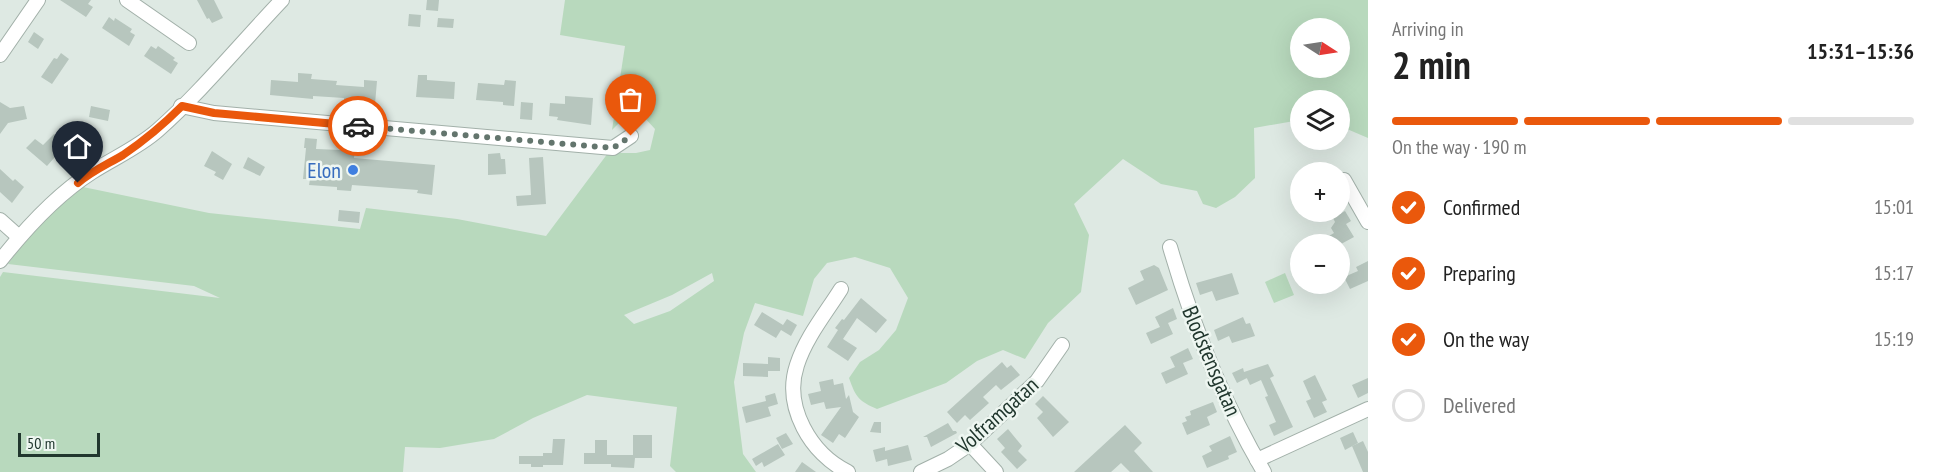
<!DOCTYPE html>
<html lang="en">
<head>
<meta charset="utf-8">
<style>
	:root { --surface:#fff; --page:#f2f2f2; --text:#222; --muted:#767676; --line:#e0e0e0; --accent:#ea580c }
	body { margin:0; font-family:"PT Sans Narrow",sans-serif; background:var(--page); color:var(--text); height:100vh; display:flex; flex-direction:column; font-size:22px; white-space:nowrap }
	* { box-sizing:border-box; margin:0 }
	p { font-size:20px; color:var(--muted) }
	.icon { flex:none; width:33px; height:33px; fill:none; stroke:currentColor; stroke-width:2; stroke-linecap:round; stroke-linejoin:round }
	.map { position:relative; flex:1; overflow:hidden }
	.details { display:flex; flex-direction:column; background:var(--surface); width:570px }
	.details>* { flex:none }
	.needle { width:39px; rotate:102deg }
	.tools { position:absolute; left:1290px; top:18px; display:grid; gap:12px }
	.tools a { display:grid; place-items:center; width:60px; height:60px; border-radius:50%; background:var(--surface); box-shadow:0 6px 24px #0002; font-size:30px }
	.scale { position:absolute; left:18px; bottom:15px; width:82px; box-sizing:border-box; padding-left:6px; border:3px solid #21372e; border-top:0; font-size:16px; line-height:21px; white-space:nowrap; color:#21372e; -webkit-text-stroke:4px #eef6f1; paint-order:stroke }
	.pin { position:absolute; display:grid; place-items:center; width:51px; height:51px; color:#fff; margin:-62px -26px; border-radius:50% 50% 50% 0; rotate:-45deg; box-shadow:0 0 6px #0007 }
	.pin .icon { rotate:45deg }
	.courier { position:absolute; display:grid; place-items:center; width:60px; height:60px; margin:-30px; border:4px solid #ea580c; border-radius:50%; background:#fff; color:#222; box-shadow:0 2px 8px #0007 }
	.overview em { font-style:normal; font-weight:700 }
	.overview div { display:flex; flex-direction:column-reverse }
	.overview { display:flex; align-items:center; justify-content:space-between; height:102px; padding:0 24px }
	h1 { font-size:39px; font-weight:700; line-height:45px }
	.bar { display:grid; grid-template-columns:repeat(4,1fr); gap:9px 6px; align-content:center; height:72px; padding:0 24px }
	.bar i { height:8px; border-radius:4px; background:var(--line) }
	.bar .active { background:var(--accent) }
	.bar p { grid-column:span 4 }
	ol { padding:0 24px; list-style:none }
	li { display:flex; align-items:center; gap:18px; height:66px }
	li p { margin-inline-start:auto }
	li .icon { padding:6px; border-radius:50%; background:var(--accent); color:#fff; stroke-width:4 }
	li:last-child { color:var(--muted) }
	li i { width:33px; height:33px; border:3px solid var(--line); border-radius:50% }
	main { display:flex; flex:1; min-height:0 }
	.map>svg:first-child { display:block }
	.green { fill:#b8d9bd; fill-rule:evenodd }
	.building { fill:#b7c6be }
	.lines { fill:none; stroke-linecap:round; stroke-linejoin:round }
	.minor-casing { stroke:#a2b0a9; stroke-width:16 }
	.minor { stroke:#fff; stroke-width:14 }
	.done { stroke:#63756d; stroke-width:6; stroke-dasharray:0 10.8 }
	.route { stroke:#ea580c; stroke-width:8 }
	.shop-dot { fill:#3f7fe0; stroke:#eef6f1; stroke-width:2 }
	.labels { text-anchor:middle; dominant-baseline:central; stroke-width:5; stroke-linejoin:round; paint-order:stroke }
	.shop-label { font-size:22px; fill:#366cbe; stroke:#eef6f1; text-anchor:end }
	.street-label { font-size:22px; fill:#21372e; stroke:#eef6f1 }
</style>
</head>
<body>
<main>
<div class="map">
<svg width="1368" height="472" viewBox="0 0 1368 472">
	<rect width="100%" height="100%" fill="#dee9e3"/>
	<!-- green -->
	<g class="green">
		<path d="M565,0h803v138l-28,-12v-26h-40v20l-46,8 1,50 -20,19 -19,11 -13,-4 -6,-13 -36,-7 -38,-25 -49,45 15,31 -8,57 -33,31 -23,36 -22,-9 -26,11 -31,22 -69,26c-18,-8 -21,-11 -28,-31l11,-16 19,-12 17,-20 12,-32 -18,-30 -35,-11 -28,6 -13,16 -11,37 -48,-13 -11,30 -10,49 9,72 13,18h-80l-6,-6 7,-59 -90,-12 -54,23 -39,21 -54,9 -35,-1 -2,25h-403v-195l3,-5 217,26 -26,-12 -186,-22 27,-37 48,-40 126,26 151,16 6,-21 91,11 89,17 62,-83h28l14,-3 5,-21 -13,-14 -12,-3 -18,18 13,-84 -65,-11zM1300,28h40v40h-40zM712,273l2,8 -44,30 -36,13 -10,-9 48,-20z"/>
		<polygon points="1285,273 1294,295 1274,303 1265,282"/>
	</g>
	<!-- building -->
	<g class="building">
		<polygon points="60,0 91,0 88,4 93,7 86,17"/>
		<polygon points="197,0 214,0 223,18 212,23 209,18 207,19"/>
		<polygon points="427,0 439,0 438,11 426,10"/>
		<polygon points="409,14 421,15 420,27 408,26"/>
		<polygon points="109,17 114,21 115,18 132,29 130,32 135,35 129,46 102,28"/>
		<polygon points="438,18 454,19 453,28 437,27"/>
		<polygon points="34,32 44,39 38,49 28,42"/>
		<polygon points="151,46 156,49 158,46 175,58 173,60 178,63 171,74 144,56"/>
		<polygon points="61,53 69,59 52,84 41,77 54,58 57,59"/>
		<polygon points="298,73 312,74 311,79 337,81 336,85 364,87 364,80 377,81 375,104 344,102 344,98 313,96 313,99 270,95 271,80 298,82"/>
		<polygon points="418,75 427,75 427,80 455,82 454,99 416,97"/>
		<polygon points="505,80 516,81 514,106 503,105 503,102 476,100 478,83 504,85"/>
		<polygon points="565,96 593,98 591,125 557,120 558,117 549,116 550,103 565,104"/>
		<polygon points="0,102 10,108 24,106 27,119 8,123 0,134"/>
		<polygon points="521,102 533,103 532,120 520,119"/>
		<polygon points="91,106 110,110 108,121 89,117"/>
		<polygon points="54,134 69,141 47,166 26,148 35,139 43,145"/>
		<polygon points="305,138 317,139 316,149 341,150 341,147 355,148 354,158 435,165 432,195 417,193 418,190 365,186 352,185 351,191 337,190 337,187 309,185 310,179 303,179 306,148 304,148"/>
		<polygon points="212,151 232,164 223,180 214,175 216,172 204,166"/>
		<polygon points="500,153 501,159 505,159 506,174 488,175 488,154"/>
		<polygon points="248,157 265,167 260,176 243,168"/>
		<polygon points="543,157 546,204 517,206 516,196 531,195 529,158"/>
		<polygon points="0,169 13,181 15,179 24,187 12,203 0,192"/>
		<polygon points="339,210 360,212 359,223 338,221"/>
		<polygon points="1345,211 1351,221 1346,224 1354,237 1341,244 1328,244 1324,239 1334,233 1331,228 1335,222 1333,218"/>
		<polygon points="1368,261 1368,281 1350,289 1344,277 1358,271 1356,267"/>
		<polygon points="1154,265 1159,268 1168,290 1136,305 1128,288 1144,280 1140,271"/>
		<polygon points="1232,273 1239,294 1216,301 1212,291 1200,295 1196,283"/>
		<polygon points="861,298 887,320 876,333 857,318 843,339 857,348 848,361 827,347 838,330 835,328 842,319 844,320"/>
		<polygon points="1173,308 1177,319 1168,323 1173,334 1151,344 1146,333 1160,327 1155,317"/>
		<polygon points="762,312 783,325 787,319 797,325 791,336 781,330 776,338 754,325"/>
		<polygon points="1243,317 1246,324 1250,323 1255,336 1232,343 1229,336 1218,341 1214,330"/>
		<polygon points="1188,348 1193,359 1183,363 1188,374 1166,384 1161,373 1175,367 1170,357"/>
		<polygon points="768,357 780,358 780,371 768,371 768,377 743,376 743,363 768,364"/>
		<polygon points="1002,362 1007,368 1011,365 1020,375 1001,390 996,385 983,397 989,403 970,420 965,415 957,423 947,412"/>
		<polygon points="1268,364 1274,376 1270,378 1293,427 1274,436 1269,425 1276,422 1265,397 1268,396 1261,380 1250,385 1245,374 1247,378 1237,383 1232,373 1243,368 1244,372"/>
		<polygon points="1315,375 1327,400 1322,402 1327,412 1314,418 1306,401 1311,399 1303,381"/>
		<polygon points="1368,378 1368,393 1358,398 1352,385"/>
		<polygon points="833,379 834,385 843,383 846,399 849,395 853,412 859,417 845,438 839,434 833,443 821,435 841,407 826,409 824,402 811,405 808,394 821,391 819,382"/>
		<polygon points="775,393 778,404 768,407 771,416 746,423 742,407 766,401 765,396"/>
		<polygon points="1043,396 1069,422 1053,437 1037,418 1043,412 1035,404"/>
		<polygon points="1213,402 1217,412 1207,417 1210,425 1187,435 1182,423 1187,421 1185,417 1191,415 1190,411"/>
		<polygon points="874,422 881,422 881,433 870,432"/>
		<polygon points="948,423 953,431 956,431 957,433 931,447 927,437 923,437"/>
		<polygon points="1125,425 1142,443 1134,451 1153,472 1130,472 1121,463 1111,472 1074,472"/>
		<polygon points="1008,429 1022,446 1018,451 1027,460 1017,469 1001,452 1005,448 997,439"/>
		<polygon points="1353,432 1358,443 1345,450 1340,438"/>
		<polygon points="786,433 793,444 782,449 776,438"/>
		<polygon points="633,435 652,435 652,458 635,458 634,468 611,467 611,464 584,464 584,453 595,453 595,440 607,440 607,455 633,455"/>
		<polygon points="1230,436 1237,452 1228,456 1229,459 1207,468 1202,456 1212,451 1209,446"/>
		<polygon points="553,439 565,439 563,465 543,465 543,467 531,467 531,464 519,464 519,456 543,456 543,453 552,453"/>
		<polygon points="1363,441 1368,452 1368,472 1363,472 1352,446"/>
		<polygon points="778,444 785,455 764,467 762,462 756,466 752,459"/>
		<polygon points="908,445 912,460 888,466 887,459 876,462 873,450 885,447 885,451"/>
		<polygon points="802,462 816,472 795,472"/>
	</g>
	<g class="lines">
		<defs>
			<g id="minor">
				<polyline points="127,0 189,43"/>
				<polyline points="0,55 38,0"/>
				<polyline points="181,106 214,113 613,148 631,136"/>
				<polyline points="1344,180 1368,222"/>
				<polyline points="0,220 19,237"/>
				<path d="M1170,247c23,79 52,154 94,225"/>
				<path d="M0,261c26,-33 56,-66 92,-89 22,-14 47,-25 66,-42 44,-39 83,-87 124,-130"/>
				<path d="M841,289c-15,24 -35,48 -44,76 -14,42 14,89 51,107"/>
				<polyline points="970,444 996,472"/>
				<polyline points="1257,460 1368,409"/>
				<polyline points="921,472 948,459 970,444 1037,381 1062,345"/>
			</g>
		</defs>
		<!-- minor casing -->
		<use href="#minor" class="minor-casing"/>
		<!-- minor -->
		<use href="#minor" class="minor"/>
	</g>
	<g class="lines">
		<!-- done -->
		<polyline class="done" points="358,126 613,148 631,136"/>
		<!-- route -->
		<path class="route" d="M78,183c14,-12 30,-19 45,-28 22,-15 40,-30 59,-49l32,7 144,13"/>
	</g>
	<!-- markers -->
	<circle class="shop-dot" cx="353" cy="170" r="6"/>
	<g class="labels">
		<!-- shop labels -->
		<g class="shop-label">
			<text x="341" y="170">Elon</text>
		</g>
		<!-- street labels -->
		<g class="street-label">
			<text transform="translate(1212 361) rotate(67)">Blodstensgatan</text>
			<text transform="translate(997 415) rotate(-42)">Volframgatan</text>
		</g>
	</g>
</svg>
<div class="tools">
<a><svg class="needle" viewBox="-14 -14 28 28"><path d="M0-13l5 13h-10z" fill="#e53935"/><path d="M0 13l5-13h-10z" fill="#767676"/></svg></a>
<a><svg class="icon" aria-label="layers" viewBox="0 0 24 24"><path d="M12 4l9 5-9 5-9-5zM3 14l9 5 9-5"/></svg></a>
<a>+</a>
<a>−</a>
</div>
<div class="scale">50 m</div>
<div class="pin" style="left:631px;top:136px;background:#ea580c"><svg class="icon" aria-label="bag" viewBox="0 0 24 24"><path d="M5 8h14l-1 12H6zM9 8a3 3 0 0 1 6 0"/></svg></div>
<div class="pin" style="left:78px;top:183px;background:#1f2937"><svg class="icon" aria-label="home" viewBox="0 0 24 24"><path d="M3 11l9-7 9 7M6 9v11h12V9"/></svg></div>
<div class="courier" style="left:358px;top:126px"><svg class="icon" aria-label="car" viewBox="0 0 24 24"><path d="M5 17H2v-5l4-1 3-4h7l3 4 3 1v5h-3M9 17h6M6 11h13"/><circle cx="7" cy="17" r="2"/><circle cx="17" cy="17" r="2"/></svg></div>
</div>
<section class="details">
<div class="overview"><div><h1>2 min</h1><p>Arriving in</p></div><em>15:31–15:36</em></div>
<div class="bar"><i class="active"></i><i class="active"></i><i class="active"></i><i></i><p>On the way · 190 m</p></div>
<ol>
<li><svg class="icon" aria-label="check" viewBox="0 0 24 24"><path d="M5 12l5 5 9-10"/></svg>Confirmed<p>15:01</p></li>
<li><svg class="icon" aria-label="check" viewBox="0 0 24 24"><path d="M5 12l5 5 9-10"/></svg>Preparing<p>15:17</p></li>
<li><svg class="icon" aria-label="check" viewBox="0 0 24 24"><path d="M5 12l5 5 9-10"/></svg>On the way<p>15:19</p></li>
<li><i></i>Delivered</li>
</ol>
</section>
</main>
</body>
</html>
